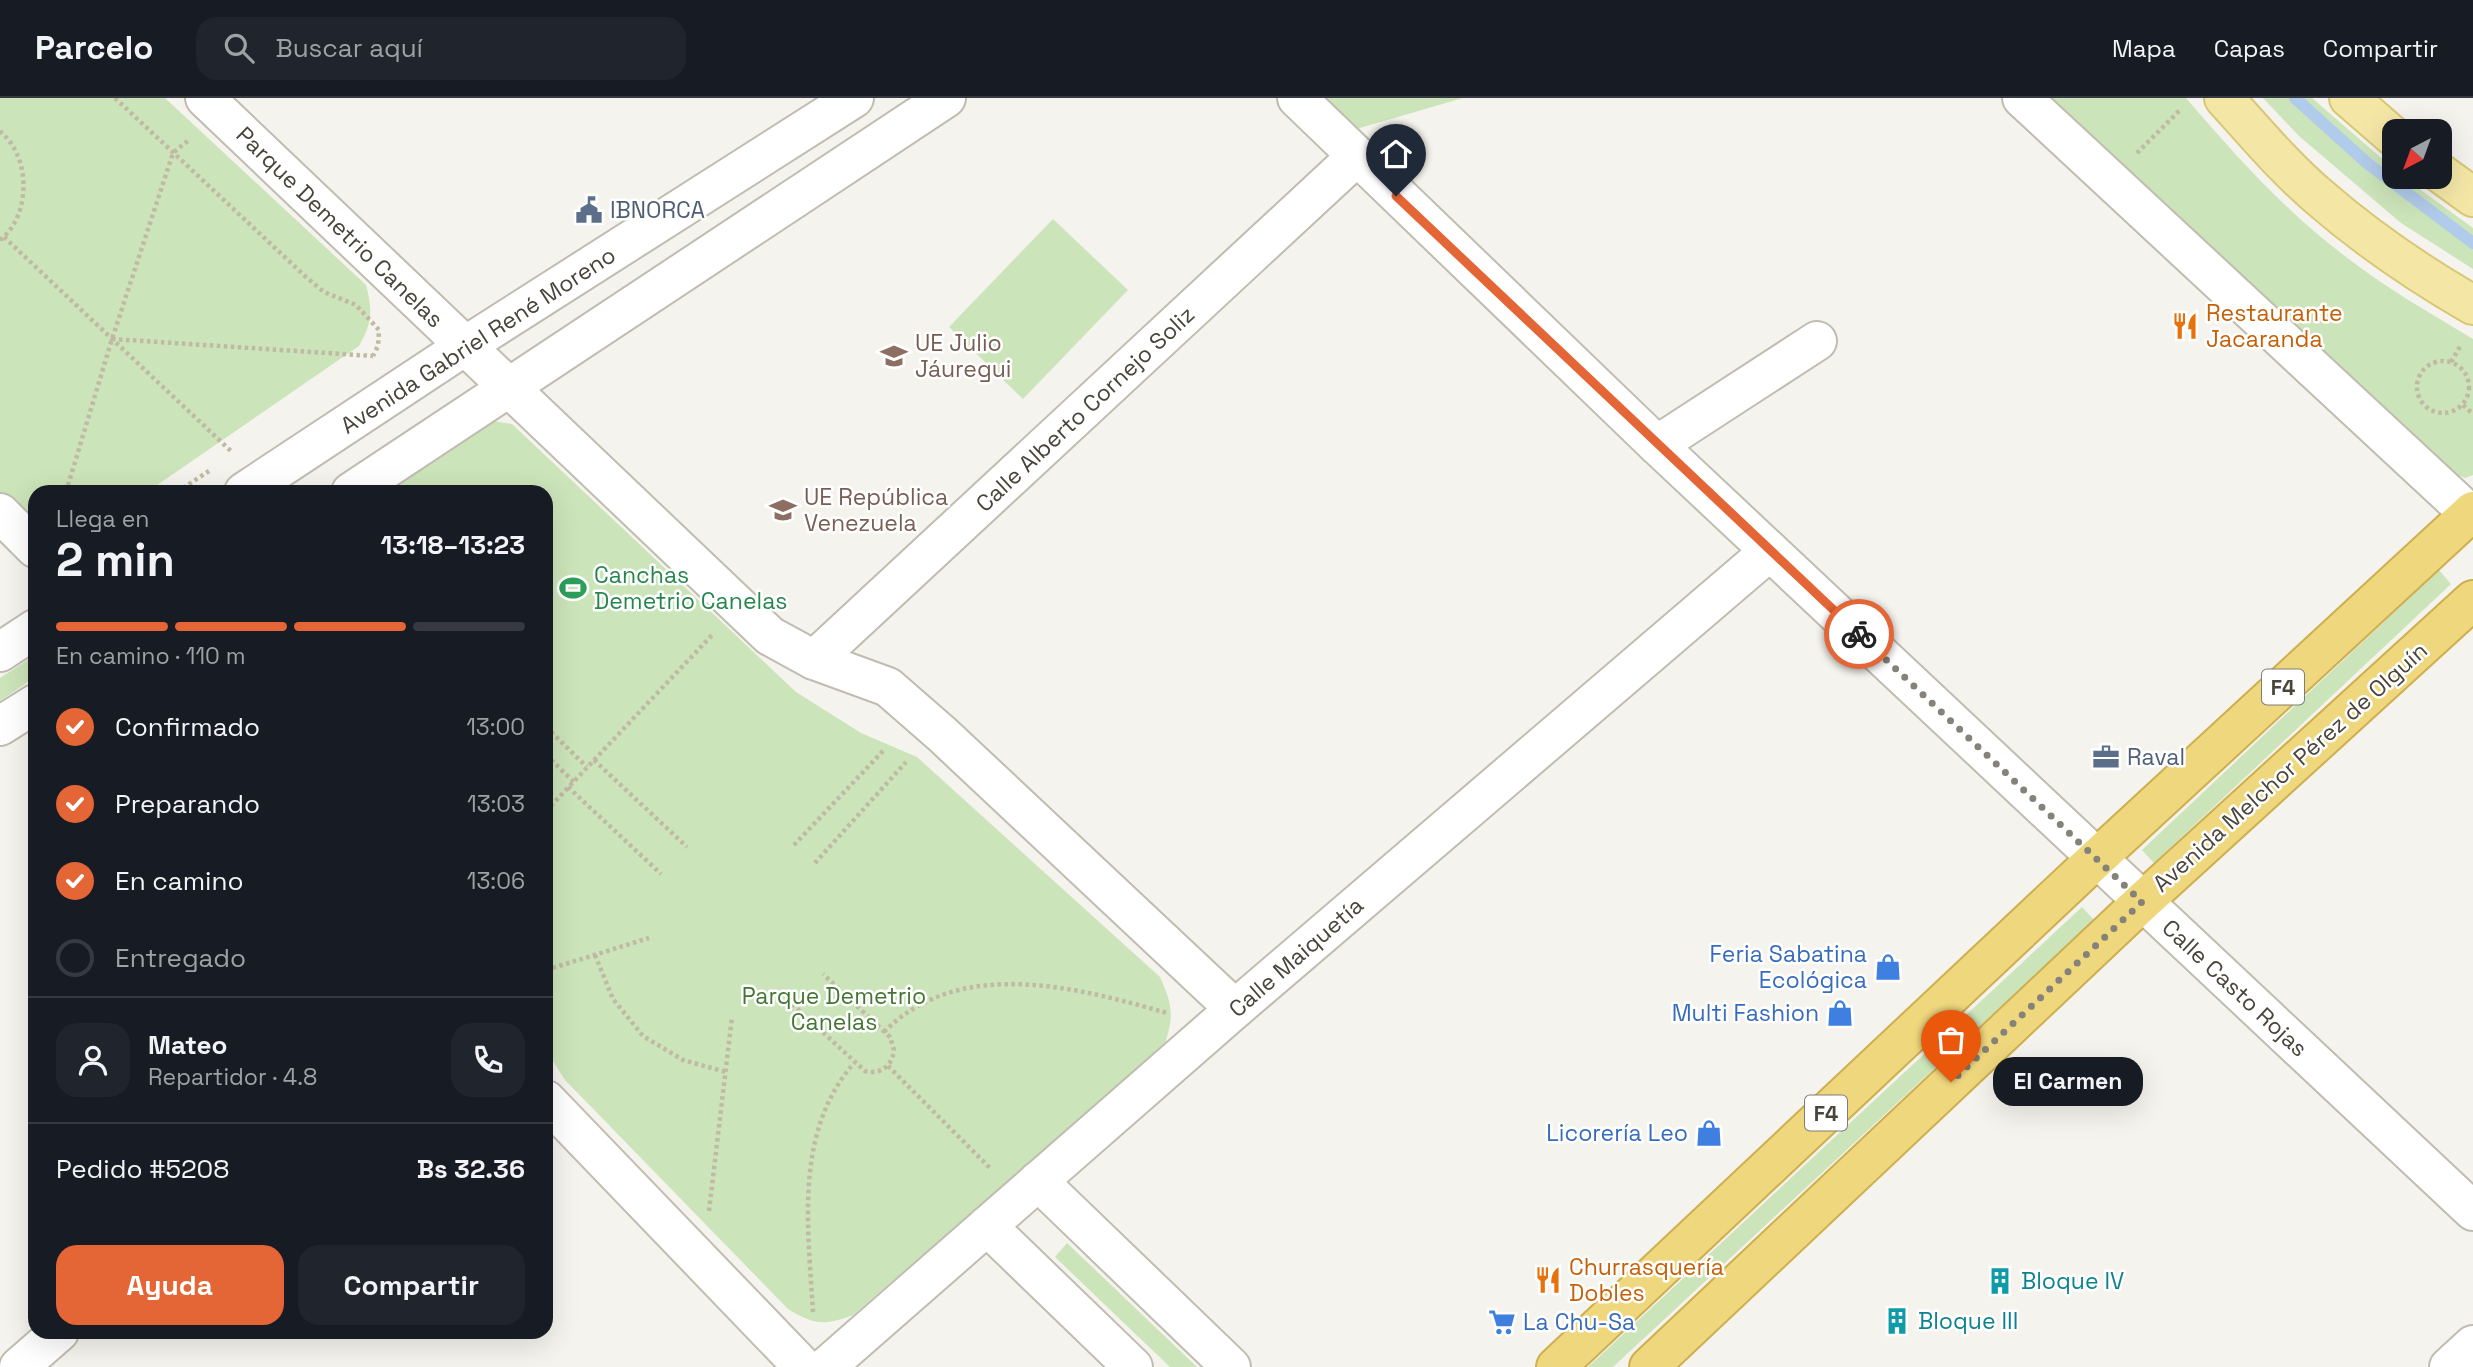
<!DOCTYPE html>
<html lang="es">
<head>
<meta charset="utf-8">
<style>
	:root { --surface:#171b24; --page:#20242c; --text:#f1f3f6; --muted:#9ea1a6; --line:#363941; --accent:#e46535 }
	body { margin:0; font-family:"Space Grotesk",sans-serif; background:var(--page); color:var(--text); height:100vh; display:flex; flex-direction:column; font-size:26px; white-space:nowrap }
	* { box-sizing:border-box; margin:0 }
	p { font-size:23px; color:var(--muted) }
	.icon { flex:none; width:38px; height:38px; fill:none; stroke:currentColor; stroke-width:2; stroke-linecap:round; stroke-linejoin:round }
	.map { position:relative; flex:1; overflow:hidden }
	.panel { position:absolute; left:28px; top:387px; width:525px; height:854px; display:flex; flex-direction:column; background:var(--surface); border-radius:21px; box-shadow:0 7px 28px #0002 }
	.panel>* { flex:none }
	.needle { width:46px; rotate:221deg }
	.buttons { position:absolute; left:2382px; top:21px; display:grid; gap:14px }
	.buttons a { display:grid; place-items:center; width:70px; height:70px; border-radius:14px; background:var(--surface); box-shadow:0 7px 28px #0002; font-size:35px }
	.pin { position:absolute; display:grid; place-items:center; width:60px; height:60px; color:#fff; margin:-72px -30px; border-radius:50% 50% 50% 0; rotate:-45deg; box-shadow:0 0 7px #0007 }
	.pin .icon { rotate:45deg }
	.courier { position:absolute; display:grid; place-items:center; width:70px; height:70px; margin:-35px; border:5px solid #e46535; border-radius:50%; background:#fff; color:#222; box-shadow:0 2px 9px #0007 }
	.bubble { position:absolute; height:49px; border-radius:21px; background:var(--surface); box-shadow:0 7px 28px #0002; font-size:23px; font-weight:600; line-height:49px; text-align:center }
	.summary em { font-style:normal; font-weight:600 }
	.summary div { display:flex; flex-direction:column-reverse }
	.summary { display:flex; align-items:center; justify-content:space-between; height:119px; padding:0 28px }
	h1 { font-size:46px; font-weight:600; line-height:52px }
	.bar { display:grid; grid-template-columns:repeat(4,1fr); gap:10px 7px; align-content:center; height:84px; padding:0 28px }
	.bar i { height:9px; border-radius:5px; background:var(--line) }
	.bar .current { background:var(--accent) }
	.bar p { grid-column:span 4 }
	.line { display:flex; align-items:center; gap:18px; padding:0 28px; border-top:2px solid var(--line) }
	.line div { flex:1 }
	.round { display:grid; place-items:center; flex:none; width:74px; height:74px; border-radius:21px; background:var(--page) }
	ol { padding:0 28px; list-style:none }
	li { display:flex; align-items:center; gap:21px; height:77px }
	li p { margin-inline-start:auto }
	li .icon { padding:7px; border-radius:50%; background:var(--accent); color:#fff; stroke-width:4 }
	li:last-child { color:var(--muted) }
	li i { width:38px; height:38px; border:4px solid var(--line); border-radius:50% }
	.action { display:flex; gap:14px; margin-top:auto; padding:14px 28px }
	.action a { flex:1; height:80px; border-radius:21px; background:var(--accent); color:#fff; font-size:28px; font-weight:600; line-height:80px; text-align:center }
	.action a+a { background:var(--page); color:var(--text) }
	header { display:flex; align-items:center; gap:42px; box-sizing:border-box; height:98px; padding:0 35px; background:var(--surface); border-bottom:2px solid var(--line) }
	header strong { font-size:33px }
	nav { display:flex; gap:38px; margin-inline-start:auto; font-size:24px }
	.search { width:490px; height:63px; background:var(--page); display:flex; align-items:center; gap:18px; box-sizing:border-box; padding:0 24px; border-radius:21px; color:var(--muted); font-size:26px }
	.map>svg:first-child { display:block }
	.green { fill:#cce4ba }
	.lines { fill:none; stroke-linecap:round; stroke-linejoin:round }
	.stream { stroke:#b1cbea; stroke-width:12 }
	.minor-casing { stroke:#c0bcb0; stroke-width:42 }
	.major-casing { stroke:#d8c777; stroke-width:42 }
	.highway-casing { stroke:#ceae4e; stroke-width:42 }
	.path { stroke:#c0b9a3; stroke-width:4.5; stroke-dasharray:3.5 3.5; stroke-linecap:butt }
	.minor { stroke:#fff; stroke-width:38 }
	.major { stroke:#f4e7a6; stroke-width:38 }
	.highway { stroke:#efd77d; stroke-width:38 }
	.done { stroke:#858279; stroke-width:7; stroke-dasharray:0 12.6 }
	.route { stroke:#e46535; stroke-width:9 }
	.labels { text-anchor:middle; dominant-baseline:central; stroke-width:5; stroke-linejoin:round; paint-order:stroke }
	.shield { fill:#fff; stroke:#807d76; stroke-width:2 }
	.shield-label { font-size:21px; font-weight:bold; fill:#49453b }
	.service-label { font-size:23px; fill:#4e5e75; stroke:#fff; text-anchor:start }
	.street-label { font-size:23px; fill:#49453b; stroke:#fff }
	.food-label { font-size:23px; fill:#c56008; stroke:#fff; text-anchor:start }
	.education-label { font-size:23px; fill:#785e54; stroke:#fff; text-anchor:start }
	.leisure-label { font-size:23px; fill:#27864d; stroke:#fff; text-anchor:start }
	.shop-label { font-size:23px; fill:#366cbe; stroke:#fff; text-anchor:end }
	.park-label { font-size:23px; fill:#447533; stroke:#fff }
	.culture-label { font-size:23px; fill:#0d838f; stroke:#fff; text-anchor:start }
</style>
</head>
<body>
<header>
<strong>Parcelo</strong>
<div class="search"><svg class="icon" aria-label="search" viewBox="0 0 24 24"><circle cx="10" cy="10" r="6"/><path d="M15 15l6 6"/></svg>Buscar aquí</div>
<nav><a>Mapa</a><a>Capas</a><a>Compartir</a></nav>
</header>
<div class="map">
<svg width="2473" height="1269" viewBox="0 0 2473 1269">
	<rect width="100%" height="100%" fill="#f5f3ed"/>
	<!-- green -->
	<g class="green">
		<path d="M0,0h165l201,187c7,27 6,38 -7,61l-212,146h-112v33l-35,-28z"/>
		<polygon points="1323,0 1463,0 1353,32"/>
		<path d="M2049,0h137c49,57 100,114 160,159 40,31 84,56 127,82v136l-8,3 -14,-5z"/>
		<polygon points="2263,0 2312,0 2394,71 2394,79 2403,79 2473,130 2473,171 2401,125 2299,38"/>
		<polygon points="1053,121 1128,192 1023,301 949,229"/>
		<path d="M493,323l19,3 284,268 65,41 56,24 243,220c13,29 14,39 4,70l-311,268c-30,11 -38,10 -65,-6l-223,-229 -19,-30v-558h-161z"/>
		<polygon points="2439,472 2451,486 2154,765 2142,752"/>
		<polygon points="35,557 35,579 0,603 0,580"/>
		<polygon points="2082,809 2094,822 1613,1269 1588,1269"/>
		<polygon points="1067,1145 1197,1269 1170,1269 1055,1159"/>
	</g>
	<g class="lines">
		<!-- stream -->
		<polyline class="stream" points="2295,0 2367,65 2473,145"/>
		<defs>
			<g id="minor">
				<polyline points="205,0 770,538 814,562 888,589 943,637 1235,911"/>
				<polyline points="1297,0 1657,347 2473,1113"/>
				<polyline points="2022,0 2473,419"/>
				<polyline points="1657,347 1817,243"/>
				<polyline points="244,394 465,248 854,0"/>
				<polyline points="351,394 946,0"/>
				<polyline points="0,415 35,450"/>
				<polyline points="0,554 35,531"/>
				<polyline points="814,562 1356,59"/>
				<polyline points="0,628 35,606"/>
				<polyline points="546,1002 803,1269"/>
				<polyline points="1038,1083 1231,1269"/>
				<polyline points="987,1128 1133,1269"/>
				<polyline points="19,1269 59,1234"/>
				<polyline points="826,1269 1235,911 1770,453"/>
				<polyline points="2449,1269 2473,1247"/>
			</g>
			<g id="major">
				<path d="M2224,0c30,33 60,69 94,98 47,41 101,78 155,109"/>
				<polyline points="2349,0 2394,39"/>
				<polyline points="2440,75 2473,99"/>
			</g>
			<g id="highway">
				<polyline points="1556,1269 2096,761 2473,413"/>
				<polyline points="1649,1269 2142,804 2473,502"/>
			</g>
		</defs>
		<!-- minor casing -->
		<use href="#minor" class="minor-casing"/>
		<!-- major casing -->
		<use href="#major" class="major-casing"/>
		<!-- highway casing -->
		<use href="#highway" class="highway-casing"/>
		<!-- path -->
		<g class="path">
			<polyline points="115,0 306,179 324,194 356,207 379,232 378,248 373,258"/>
			<path d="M0,33c5,5 11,11 14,17 16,28 12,72 -14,92"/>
			<polyline points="2137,55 2180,12"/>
			<polyline points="4,139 233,355"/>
			<polyline points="112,241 373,258"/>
			<circle cx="2443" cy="289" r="26"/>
			<polyline points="2451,264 2461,247"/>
			<polyline points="2463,307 2473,316"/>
			<polyline points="66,394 112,241 173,55 190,41"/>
			<polyline points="177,394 209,373"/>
			<polyline points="546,629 587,669"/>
			<polyline points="546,657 574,684"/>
			<polyline points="594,662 687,749"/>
			<polyline points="568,689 661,776"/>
			<polyline points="546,713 713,536"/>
			<polyline points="794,747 883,653"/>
			<polyline points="815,765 906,664"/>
			<polyline points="595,857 613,901 643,938 683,962 726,974"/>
			<polyline points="546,872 649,840"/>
			<path d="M792,906l73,67c16,4 27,-5 29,-21l-4,-13 -67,-63"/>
			<path d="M884,934c75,-76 192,-45 283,-19"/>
			<polyline points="888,968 991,1071"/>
			<polyline points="709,1113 732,919"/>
			<path d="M813,1214c-5,-85 -19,-180 41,-249"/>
		</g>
		<!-- minor -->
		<use href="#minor" class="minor"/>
		<!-- major -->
		<use href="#major" class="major"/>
		<!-- highway -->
		<use href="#highway" class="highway"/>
	</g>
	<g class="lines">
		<!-- done -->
		<polyline class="done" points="1859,536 2142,804 1951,984"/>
		<!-- route -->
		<polyline class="route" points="1396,98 1859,536"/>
	</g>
	<!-- icons -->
	<defs>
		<symbol id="civic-bare" viewBox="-9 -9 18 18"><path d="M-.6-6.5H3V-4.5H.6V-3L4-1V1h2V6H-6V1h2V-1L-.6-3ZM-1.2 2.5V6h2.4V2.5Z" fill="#5c6f8a" stroke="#fff" stroke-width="2.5" paint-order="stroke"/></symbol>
		<symbol id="restaurant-bare" viewBox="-9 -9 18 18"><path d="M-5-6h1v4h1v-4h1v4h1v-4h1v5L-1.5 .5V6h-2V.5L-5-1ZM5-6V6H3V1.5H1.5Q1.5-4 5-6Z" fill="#e8710a" stroke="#fff" stroke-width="2.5" paint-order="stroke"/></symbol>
		<symbol id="school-bare" viewBox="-9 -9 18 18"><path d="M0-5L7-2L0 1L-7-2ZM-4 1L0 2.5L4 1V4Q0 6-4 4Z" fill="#8d6e63" stroke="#fff" stroke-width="2.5" paint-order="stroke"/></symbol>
		<symbol id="stadium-bare" viewBox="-9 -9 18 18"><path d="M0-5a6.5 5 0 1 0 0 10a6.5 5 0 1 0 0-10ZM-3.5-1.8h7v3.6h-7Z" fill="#2e9e5b" stroke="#fff" stroke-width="2.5" paint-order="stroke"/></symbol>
		<symbol id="office-bare" viewBox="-9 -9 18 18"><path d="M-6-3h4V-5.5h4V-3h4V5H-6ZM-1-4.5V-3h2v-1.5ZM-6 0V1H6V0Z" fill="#5c6f8a" stroke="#fff" stroke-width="2.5" paint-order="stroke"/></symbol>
		<symbol id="shop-bare" viewBox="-9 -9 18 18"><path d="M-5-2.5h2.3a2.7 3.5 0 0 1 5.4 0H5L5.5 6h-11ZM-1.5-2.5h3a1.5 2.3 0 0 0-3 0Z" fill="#3f7fe0" stroke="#fff" stroke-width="2.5" paint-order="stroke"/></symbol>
		<symbol id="building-bare" viewBox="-9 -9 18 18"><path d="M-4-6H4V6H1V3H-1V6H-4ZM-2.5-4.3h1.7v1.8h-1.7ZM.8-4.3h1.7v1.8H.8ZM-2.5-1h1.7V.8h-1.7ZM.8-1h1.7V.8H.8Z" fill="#0f9aa8" stroke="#fff" stroke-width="2.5" paint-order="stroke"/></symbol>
		<symbol id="supermarket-bare" viewBox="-9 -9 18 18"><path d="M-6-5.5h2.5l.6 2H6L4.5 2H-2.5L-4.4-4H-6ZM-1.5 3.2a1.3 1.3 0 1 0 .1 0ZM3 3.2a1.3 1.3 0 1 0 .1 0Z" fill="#3f7fe0" stroke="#fff" stroke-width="2.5" paint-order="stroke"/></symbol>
	</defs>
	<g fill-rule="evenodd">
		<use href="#civic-bare" x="570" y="93" width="38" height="38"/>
		<use href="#restaurant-bare" x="2166" y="209" width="38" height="38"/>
		<use href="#school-bare" x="875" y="239" width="38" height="38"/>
		<use href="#school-bare" x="764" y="393" width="38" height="38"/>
		<use href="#stadium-bare" x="554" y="471" width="38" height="38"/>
		<use href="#office-bare" x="2087" y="640" width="38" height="38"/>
		<use href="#shop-bare" x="1869" y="850" width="38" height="38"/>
		<use href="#shop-bare" x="1821" y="896" width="38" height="38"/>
		<use href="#shop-bare" x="1690" y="1016" width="38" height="38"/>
		<use href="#restaurant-bare" x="1529" y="1163" width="38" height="38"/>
		<use href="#building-bare" x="1981" y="1164" width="38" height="38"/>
		<use href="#building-bare" x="1878" y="1204" width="38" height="38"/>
		<use href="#supermarket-bare" x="1483" y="1205" width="38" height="38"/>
	</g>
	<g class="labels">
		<!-- shield labels -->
		<g class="shield">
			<rect x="2262" y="571.5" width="42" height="35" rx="5"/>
			<rect x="1805" y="997.5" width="42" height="35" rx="5"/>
		</g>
		<g class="shield-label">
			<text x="2283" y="589">F4</text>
			<text x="1826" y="1015">F4</text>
		</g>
		<!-- service labels -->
		<g class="service-label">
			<text x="610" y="112">IBNORCA</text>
			<text x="2127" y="659">Raval</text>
		</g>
		<!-- street labels -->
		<g class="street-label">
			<text transform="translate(340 129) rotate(44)">Parque Demetrio Canelas</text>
			<text transform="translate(478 242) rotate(-33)">Avenida Gabriel René Moreno</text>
			<text transform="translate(1085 311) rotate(-43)">Calle Alberto Cornejo Soliz</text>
			<text transform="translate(2290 669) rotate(-42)">Avenida Melchor Pérez de Olguín</text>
			<text transform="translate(1296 859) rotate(-41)">Calle Maiquetía</text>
			<text transform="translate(2235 890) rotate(43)">Calle Casto Rojas</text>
		</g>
		<!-- food labels -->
		<g class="food-label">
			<text x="2206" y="215">Restaurante<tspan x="2206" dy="26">Jacaranda</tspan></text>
			<text x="1569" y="1169">Churrasquería<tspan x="1569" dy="26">Dobles</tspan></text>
		</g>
		<!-- education labels -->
		<g class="education-label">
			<text x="915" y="245">UE Julio<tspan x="915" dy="26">Jáuregui</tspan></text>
			<text x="804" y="399">UE República<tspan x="804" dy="26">Venezuela</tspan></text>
		</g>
		<!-- leisure labels -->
		<g class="leisure-label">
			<text x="594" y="477">Canchas<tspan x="594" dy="26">Demetrio Canelas</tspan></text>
		</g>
		<!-- shop labels -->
		<g class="shop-label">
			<text x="1867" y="856">Feria Sabatina<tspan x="1867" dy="26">Ecológica</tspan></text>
			<text x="1819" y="915">Multi Fashion</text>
			<text x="1688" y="1035">Licorería Leo</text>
			<text x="1523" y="1224" text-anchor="start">La Chu-Sa</text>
		</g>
		<!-- park labels -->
		<g class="park-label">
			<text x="834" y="898">Parque Demetrio<tspan x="834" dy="26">Canelas</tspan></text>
		</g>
		<!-- culture labels -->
		<g class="culture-label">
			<text x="2021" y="1183">Bloque IV</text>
			<text x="1918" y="1223">Bloque III</text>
		</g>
	</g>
</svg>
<div class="buttons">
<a><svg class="needle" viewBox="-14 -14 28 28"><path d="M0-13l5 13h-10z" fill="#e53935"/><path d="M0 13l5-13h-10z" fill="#9ea1a6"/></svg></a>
</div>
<div class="pin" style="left:1951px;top:984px;background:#ea580c"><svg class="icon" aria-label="bag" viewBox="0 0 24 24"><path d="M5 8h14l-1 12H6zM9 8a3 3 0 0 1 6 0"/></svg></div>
<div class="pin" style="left:1396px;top:98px;background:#1f2937"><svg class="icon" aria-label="home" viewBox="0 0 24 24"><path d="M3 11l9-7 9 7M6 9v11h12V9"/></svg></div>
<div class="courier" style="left:1859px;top:536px"><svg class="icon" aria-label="bike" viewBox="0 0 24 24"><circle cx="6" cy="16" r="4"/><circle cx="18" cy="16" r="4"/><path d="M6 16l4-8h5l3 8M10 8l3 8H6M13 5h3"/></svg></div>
<div class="bubble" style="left:1993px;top:959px;width:150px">El Carmen</div>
<section class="panel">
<div class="summary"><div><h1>2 min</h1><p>Llega en</p></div><em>13:18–13:23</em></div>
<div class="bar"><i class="current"></i><i class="current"></i><i class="current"></i><i></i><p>En camino · 110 m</p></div>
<ol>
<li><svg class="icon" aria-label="check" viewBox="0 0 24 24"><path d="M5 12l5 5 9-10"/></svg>Confirmado<p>13:00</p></li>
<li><svg class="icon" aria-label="check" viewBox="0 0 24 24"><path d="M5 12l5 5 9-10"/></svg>Preparando<p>13:03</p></li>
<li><svg class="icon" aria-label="check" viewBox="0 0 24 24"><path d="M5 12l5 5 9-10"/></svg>En camino<p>13:06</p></li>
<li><i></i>Entregado</li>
</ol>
<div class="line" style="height:126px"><a class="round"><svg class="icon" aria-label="person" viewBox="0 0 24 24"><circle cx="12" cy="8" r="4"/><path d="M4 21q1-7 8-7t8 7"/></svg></a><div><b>Mateo</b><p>Repartidor · 4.8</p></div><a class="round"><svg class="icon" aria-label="phone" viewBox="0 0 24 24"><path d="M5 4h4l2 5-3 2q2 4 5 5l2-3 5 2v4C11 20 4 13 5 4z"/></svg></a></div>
<div class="line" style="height:91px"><div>Pedido #5208</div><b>Bs 32.36</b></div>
<div class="action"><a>Ayuda</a><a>Compartir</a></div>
</section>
</div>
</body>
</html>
